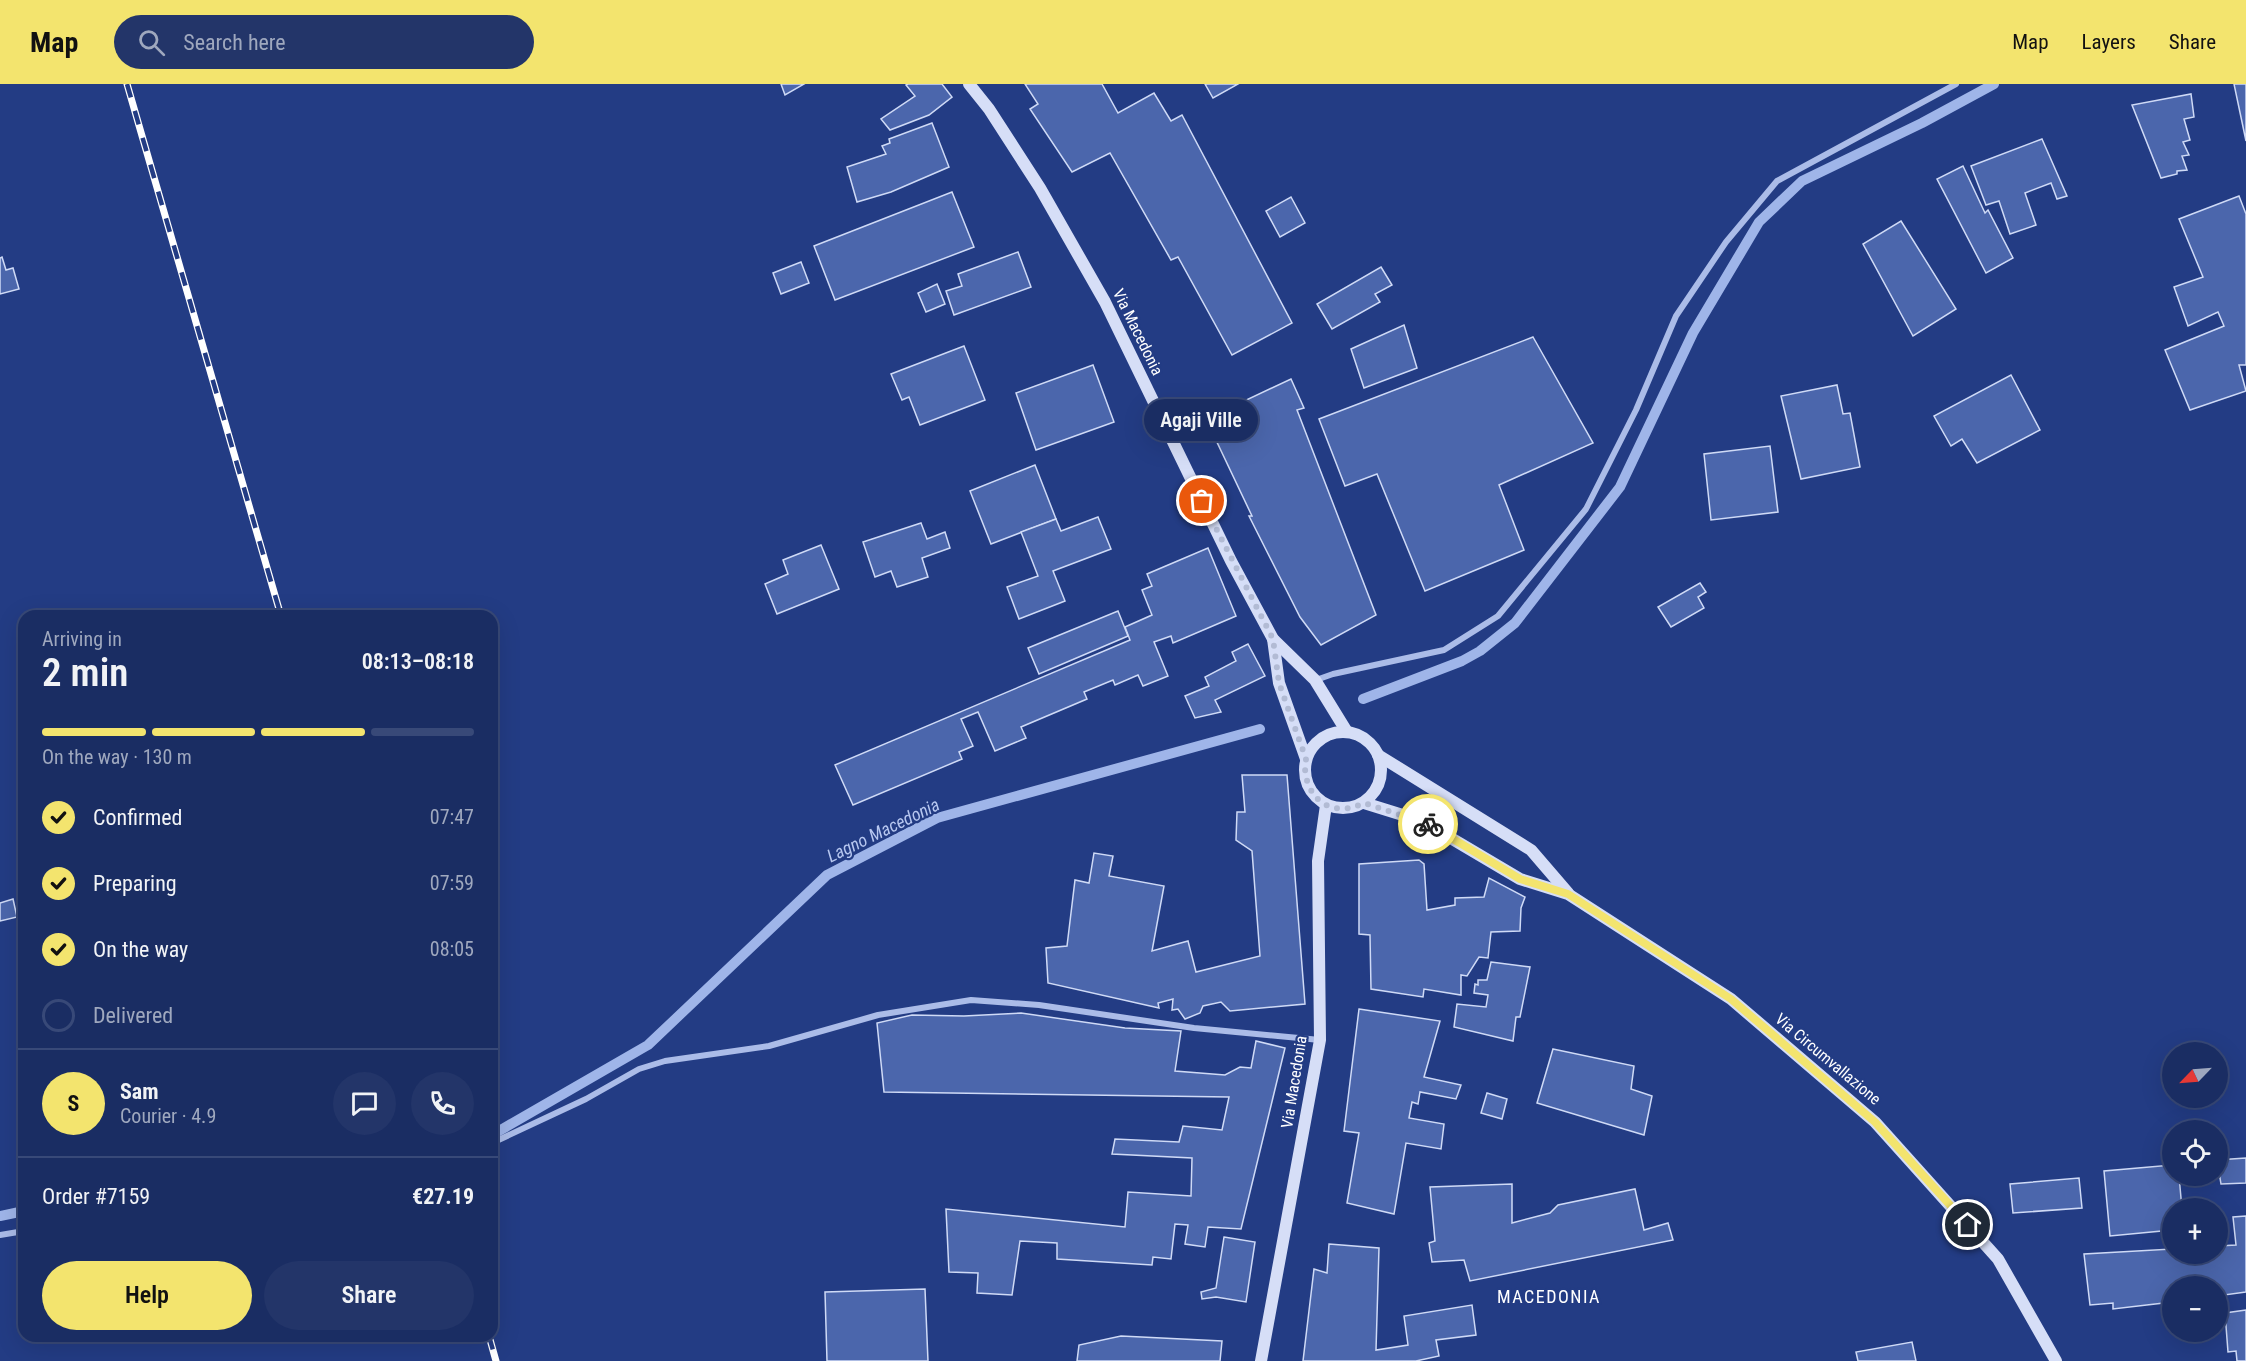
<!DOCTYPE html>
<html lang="en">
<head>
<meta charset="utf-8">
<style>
	:root { --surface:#1a2d63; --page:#233569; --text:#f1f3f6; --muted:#9fa8be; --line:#384978; --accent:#f3e46e }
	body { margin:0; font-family:"Roboto Condensed",sans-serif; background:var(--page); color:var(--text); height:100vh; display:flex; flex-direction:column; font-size:22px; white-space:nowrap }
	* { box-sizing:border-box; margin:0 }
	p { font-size:20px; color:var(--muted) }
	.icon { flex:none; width:33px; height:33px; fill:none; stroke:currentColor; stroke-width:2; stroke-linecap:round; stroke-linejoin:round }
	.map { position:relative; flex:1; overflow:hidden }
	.side { position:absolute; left:18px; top:526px; width:480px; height:732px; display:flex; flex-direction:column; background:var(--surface); border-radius:18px; box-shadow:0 6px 24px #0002,0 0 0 2px var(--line) }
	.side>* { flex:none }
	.needle { width:39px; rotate:245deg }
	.buttons { position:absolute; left:2162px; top:958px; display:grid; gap:12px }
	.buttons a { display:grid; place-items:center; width:66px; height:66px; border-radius:50%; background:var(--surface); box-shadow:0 6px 24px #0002,0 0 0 2px var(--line); font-size:30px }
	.pin { position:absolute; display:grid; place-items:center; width:51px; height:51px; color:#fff; margin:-26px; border:3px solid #fff; border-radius:50%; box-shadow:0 2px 6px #0007 }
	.courier { position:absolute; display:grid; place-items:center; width:60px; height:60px; margin:-30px; border:4px solid #f3e46e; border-radius:50%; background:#fff; color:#222; box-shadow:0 2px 8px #0007 }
	.bubble { position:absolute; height:42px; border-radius:21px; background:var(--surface); box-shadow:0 6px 24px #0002,0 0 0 2px var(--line); font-size:20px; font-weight:600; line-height:42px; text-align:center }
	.overview em { font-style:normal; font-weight:600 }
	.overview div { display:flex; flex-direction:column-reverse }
	.overview { display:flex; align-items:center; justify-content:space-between; height:102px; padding:0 24px }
	h1 { font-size:39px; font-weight:600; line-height:45px }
	.bar { display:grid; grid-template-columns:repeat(4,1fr); gap:9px 6px; align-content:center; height:72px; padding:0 24px }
	.bar i { height:8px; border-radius:4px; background:var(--line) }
	.bar .selected { background:var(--accent) }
	.bar p { grid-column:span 4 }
	.line { display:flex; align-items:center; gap:15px; padding:0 24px; border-top:2px solid var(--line) }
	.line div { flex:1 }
	.round { display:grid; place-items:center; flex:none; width:63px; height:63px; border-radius:32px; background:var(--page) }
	ol { padding:0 24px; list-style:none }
	li { display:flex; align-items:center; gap:18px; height:66px }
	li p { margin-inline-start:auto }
	li .icon { padding:6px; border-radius:50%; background:var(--accent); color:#111; stroke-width:4 }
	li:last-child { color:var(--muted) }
	li i { width:33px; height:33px; border:3px solid var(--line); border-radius:50% }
	.button { display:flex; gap:12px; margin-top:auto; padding:12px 24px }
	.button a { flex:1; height:69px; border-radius:36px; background:var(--accent); color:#111; font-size:24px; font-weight:600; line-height:69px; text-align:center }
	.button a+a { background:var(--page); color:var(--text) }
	header { display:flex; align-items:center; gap:36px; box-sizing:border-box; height:84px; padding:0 30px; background:var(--accent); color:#111 }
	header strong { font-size:28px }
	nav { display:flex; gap:33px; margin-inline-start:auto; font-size:21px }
	.search { width:420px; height:54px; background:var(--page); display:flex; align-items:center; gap:15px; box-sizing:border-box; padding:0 21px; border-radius:33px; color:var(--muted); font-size:22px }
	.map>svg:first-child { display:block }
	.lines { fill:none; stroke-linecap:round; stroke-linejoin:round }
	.stream { stroke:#9fb5e9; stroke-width:10 }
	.building { fill:#4b66ac; stroke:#cfdaf6; stroke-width:1.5 }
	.street { stroke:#abbce8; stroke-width:6 }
	.secondary { stroke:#d6def7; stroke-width:12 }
	.rail-casing { stroke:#fff; stroke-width:7 }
	.rail { stroke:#233c84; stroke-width:4.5; stroke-dasharray:14; stroke-linecap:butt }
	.done { stroke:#b2bbd4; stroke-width:6; stroke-dasharray:0 10.8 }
	.route { stroke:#f3e46e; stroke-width:8 }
	.labels { text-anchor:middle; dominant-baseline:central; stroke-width:4.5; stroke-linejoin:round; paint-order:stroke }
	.street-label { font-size:16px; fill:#fff; stroke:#233c84 }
	.water-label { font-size:18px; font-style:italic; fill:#b7c7f0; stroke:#233c84 }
	.neighbourhood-label { font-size:18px; letter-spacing:1.5px; fill:#fff; stroke:#233c84 }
</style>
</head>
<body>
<header>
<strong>Map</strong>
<div class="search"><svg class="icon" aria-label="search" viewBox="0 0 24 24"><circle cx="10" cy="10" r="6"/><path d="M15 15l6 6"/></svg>Search here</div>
<nav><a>Map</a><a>Layers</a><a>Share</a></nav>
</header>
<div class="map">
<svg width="2246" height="1277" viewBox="0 0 2246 1277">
	<rect width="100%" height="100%" fill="#233c84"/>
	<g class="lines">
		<!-- stream -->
		<g class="stream">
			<polyline points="1363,615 1462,577 1480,567 1515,539 1620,403 1693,249 1759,138 1802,97 1922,39 1994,0"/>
			<polyline points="492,1051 648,961 827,791 937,734 1260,645"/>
			<polyline points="0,1132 24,1127"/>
		</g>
	</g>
	<!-- building -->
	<g class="building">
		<polygon points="781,0 804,0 785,11"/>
		<polygon points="908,0 942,0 952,13 929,31 890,46 881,35 915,12 906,1"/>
		<polygon points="1025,0 1102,0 1118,29 1154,9 1171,37 1182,31 1292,239 1232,271 1178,173 1171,176 1110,69 1072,88 1030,25 1038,20"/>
		<polygon points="1205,0 1238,0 1213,14"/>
		<polygon points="2234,0 2246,0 2246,57"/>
		<polygon points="2191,10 2194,33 2184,35 2190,56 2183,58 2189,71 2182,72 2187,86 2177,87 2177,90 2161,94 2132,21"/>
		<polygon points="932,39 949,83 891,108 857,118 847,83 886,70 882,62 890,59 889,55"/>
		<polygon points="2042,55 2067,112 2057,115 2051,99 2025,109 2036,141 2010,150 1999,117 1986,121 1971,82"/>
		<polygon points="1963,82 1985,129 1988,126 2013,174 1986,189 1937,95"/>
		<polygon points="952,108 974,163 835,216 814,162"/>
		<polygon points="2239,112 2246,130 2246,281 2239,281 2246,307 2190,326 2165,266 2224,242 2218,228 2188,242 2174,203 2203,193 2179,135"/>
		<polygon points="1291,113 1305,139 1280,153 1266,127"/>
		<polygon points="1901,137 1956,225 1913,252 1863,160"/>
		<polygon points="1018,168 1031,203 954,231 946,207 962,202 958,190"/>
		<polygon points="2,173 6,186 13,184 19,205 0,210 0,174"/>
		<polygon points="801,178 809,199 781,210 773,189"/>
		<polygon points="1381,183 1392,201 1375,210 1380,218 1332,245 1317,220"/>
		<polygon points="937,200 945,220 926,228 918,209"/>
		<polygon points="1404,241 1417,284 1364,304 1351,265"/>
		<polygon points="1533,253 1593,359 1499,401 1524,466 1425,507 1377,390 1345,402 1319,335"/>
		<polygon points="964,262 985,316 920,341 909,313 902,316 891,290"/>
		<polygon points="1093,281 1114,338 1036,366 1016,309"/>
		<polygon points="2011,291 2040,346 1977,379 1962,355 1951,362 1934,332"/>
		<polygon points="1291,295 1304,324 1297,326 1376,531 1321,561 1300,533 1249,432 1252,432 1206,335"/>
		<polygon points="1837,301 1843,330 1850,329 1860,383 1801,395 1781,312"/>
		<polygon points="1770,362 1778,428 1711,436 1704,370"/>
		<polygon points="1035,381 1056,435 991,460 970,407"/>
		<polygon points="1098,433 1111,465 1053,487 1065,517 1019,535 1007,503 1038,492 1021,448 1056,435 1061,447"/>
		<polygon points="921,439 927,455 945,448 950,464 922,474 928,493 897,503 891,487 875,493 863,458"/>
		<polygon points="821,461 839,505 777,530 765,500 788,490 783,476"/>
		<polygon points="1208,464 1236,532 1173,559 1171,552 1154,558 1168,592 1143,602 1138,591 1115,601 1113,596 1084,608 1087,615 1021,643 1026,654 995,667 978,628 961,635 973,662 959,668 962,675 853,721 835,681 1130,556 1125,543 1152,531 1142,506 1152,502 1147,490"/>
		<polygon points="1700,499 1706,508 1698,513 1704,524 1671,543 1658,523"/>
		<polygon points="1118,527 1128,552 1039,590 1028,564"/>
		<polygon points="1248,560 1265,592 1215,616 1221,628 1195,634 1185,612 1209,602 1205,593 1236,577 1232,568"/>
		<polygon points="1242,691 1287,691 1305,920 1230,927 1221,918 1203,922 1200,929 1185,935 1178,925 1172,926 1173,915 1158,919 1159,924 1048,899 1046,864 1067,862 1075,796 1089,799 1094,769 1113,772 1109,792 1164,802 1152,867 1188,857 1196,888 1260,872 1252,767 1236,756 1237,728 1245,728"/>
		<polygon points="1419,776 1424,780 1427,826 1455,821 1455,814 1484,813 1489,794 1525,813 1521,824 1520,847 1491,848 1488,874 1479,873 1467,892 1461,891 1461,911 1424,905 1423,913 1371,905 1370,851 1359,850 1359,780"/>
		<polygon points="13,815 17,833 0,837 0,819"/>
		<polygon points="24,860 24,899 20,861"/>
		<polygon points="1491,878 1530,883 1520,933 1516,933 1513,957 1454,943 1457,920 1486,923 1488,911 1474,909 1475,900 1478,901 1478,896 1487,896"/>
		<polygon points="1359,925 1440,937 1424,993 1461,1001 1456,1015 1420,1008 1418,1020 1412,1018 1409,1034 1444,1040 1441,1065 1406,1059 1394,1130 1347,1119 1359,1049 1344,1047"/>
		<polygon points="1021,929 1125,944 1181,947 1175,987 1225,991 1240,983 1251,984 1256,957 1285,964 1241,1145 1208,1143 1205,1163 1185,1160 1188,1141 1175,1140 1171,1175 1153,1173 1152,1181 1057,1175 1057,1159 1020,1157 1012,1211 977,1209 978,1189 949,1188 946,1125 1125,1143 1128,1108 1191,1112 1192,1074 1112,1070 1115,1055 1179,1058 1183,1042 1222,1046 1229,1013 884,1008 877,939 912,931 964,932"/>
		<polygon points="1553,965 1634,982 1631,1005 1652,1012 1644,1051 1537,1019"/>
		<polygon points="1487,1009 1507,1015 1502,1035 1481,1029"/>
		<polygon points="2246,1074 2246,1099 2221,1100 2217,1076"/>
		<polygon points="2172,1081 2172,1092 2179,1092 2182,1125 2172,1125 2172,1146 2110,1152 2104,1087"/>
		<polygon points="2079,1094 2082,1124 2013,1129 2010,1100"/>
		<polygon points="1512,1100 1512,1139 1550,1129 1558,1121 1635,1105 1644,1146 1668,1139 1673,1156 1470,1197 1464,1176 1432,1178 1429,1159 1435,1157 1430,1103"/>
		<polygon points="2246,1132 2246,1208 2217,1212 2217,1203 2172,1203 2172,1218 2113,1225 2113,1219 2090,1221 2084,1170 2172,1165 2172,1170 2217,1170 2217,1162 2236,1161 2233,1133"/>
		<polygon points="1224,1153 1255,1158 1246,1218 1216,1213 1202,1215 1201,1208 1216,1204"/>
		<polygon points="1329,1160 1379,1164 1376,1266 1408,1261 1404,1232 1472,1221 1476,1251 1436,1256 1439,1272 1416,1277 1303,1277 1314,1185 1327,1189"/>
		<polygon points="925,1205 928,1277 827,1277 825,1208"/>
		<polygon points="2246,1226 2246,1277 2237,1277 2236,1267 2228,1268 2225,1229"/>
		<polygon points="1121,1252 1222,1257 1220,1277 1077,1277 1079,1261"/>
		<polygon points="1912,1258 1916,1277 1858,1277 1856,1268"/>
	</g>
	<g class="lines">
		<!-- street -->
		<g class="street">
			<polyline points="1316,596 1333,590 1444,566 1498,532 1586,425 1636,326 1676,232 1726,158 1777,97 1956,0"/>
			<polyline points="492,1059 586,1015 639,985 665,977 769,962 878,931 971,916 1039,921 1194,944 1320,956"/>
			<polyline points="0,1151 24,1147"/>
		</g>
		<!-- secondary -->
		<g class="secondary">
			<polyline points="969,0 989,25 1040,104 1105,218 1231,477 1273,555 1315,596 1347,648"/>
			<polyline points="1273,555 1279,599 1306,675"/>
			<circle cx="1343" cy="686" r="38"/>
			<polyline points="1378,671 1531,766 1568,809"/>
			<polyline points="1364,719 1422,737 1520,795 1568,810 1731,915 1875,1038 1998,1175 2056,1277"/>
			<polyline points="1261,1277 1320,956 1318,777 1326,721"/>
		</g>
		<defs>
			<g id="rail">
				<polyline points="127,0 281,532"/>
				<polyline points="489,1252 496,1277"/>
			</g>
		</defs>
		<!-- rail casing -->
		<use href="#rail" class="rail-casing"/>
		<!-- rail -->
		<use href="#rail" class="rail"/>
	</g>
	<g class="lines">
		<!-- done -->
		<polyline class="done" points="1202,417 1273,555 1279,599 1306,675 1305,688 1308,701 1315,713 1326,721 1339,725 1352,724 1364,719 1428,740"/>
		<!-- route -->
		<polyline class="route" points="1428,740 1520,795 1568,810 1731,915 1875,1038 1968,1141"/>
	</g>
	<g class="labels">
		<!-- street labels -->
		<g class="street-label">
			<text transform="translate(1138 248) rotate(64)">Via Macedonia</text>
			<text transform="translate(1828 975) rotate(40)">Via Circumvallazione</text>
			<text transform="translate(1294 998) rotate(-81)">Via Macedonia</text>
		</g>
		<!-- water labels -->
		<g class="water-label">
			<text transform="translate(883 746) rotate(-26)">Lagno Macedonia</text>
		</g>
		<!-- neighbourhood labels -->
		<g class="neighbourhood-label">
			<text x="1549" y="1212">MACEDONIA</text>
		</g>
	</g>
</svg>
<div class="buttons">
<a><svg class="needle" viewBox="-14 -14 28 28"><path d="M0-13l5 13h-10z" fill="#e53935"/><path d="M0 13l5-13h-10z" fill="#9fa8be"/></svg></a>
<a><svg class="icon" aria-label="locate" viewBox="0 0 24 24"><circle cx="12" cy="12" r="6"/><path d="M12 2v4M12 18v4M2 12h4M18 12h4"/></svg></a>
<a>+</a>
<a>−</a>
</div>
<div class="pin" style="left:1202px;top:417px;background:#ea580c"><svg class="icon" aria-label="bag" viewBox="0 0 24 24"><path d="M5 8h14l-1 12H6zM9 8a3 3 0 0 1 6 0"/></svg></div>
<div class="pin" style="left:1968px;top:1141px;background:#1f2937"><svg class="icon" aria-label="home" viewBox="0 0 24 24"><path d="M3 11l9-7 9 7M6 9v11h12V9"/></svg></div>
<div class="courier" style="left:1428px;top:740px"><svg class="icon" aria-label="bike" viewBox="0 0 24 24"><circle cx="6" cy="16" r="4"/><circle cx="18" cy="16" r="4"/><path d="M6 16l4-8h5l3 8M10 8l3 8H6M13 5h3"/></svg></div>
<div class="bubble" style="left:1144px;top:315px;width:114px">Agaji Ville</div>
<section class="side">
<div class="overview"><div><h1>2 min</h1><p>Arriving in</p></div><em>08:13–08:18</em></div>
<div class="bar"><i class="selected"></i><i class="selected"></i><i class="selected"></i><i></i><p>On the way · 130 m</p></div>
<ol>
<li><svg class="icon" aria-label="check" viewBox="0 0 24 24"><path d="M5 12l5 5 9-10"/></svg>Confirmed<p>07:47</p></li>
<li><svg class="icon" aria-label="check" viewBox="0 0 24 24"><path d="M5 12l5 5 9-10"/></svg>Preparing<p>07:59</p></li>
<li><svg class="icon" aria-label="check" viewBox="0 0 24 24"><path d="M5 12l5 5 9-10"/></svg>On the way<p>08:05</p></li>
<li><i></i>Delivered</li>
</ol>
<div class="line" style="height:108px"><b class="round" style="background:var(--accent);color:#111">S</b><div><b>Sam</b><p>Courier · 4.9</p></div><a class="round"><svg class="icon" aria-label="chat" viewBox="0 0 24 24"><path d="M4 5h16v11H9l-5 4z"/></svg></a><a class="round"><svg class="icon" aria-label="phone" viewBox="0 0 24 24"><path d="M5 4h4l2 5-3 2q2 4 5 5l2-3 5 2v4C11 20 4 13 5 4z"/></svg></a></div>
<div class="line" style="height:78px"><div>Order #7159</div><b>€27.19</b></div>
<div class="button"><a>Help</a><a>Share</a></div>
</section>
</div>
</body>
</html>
